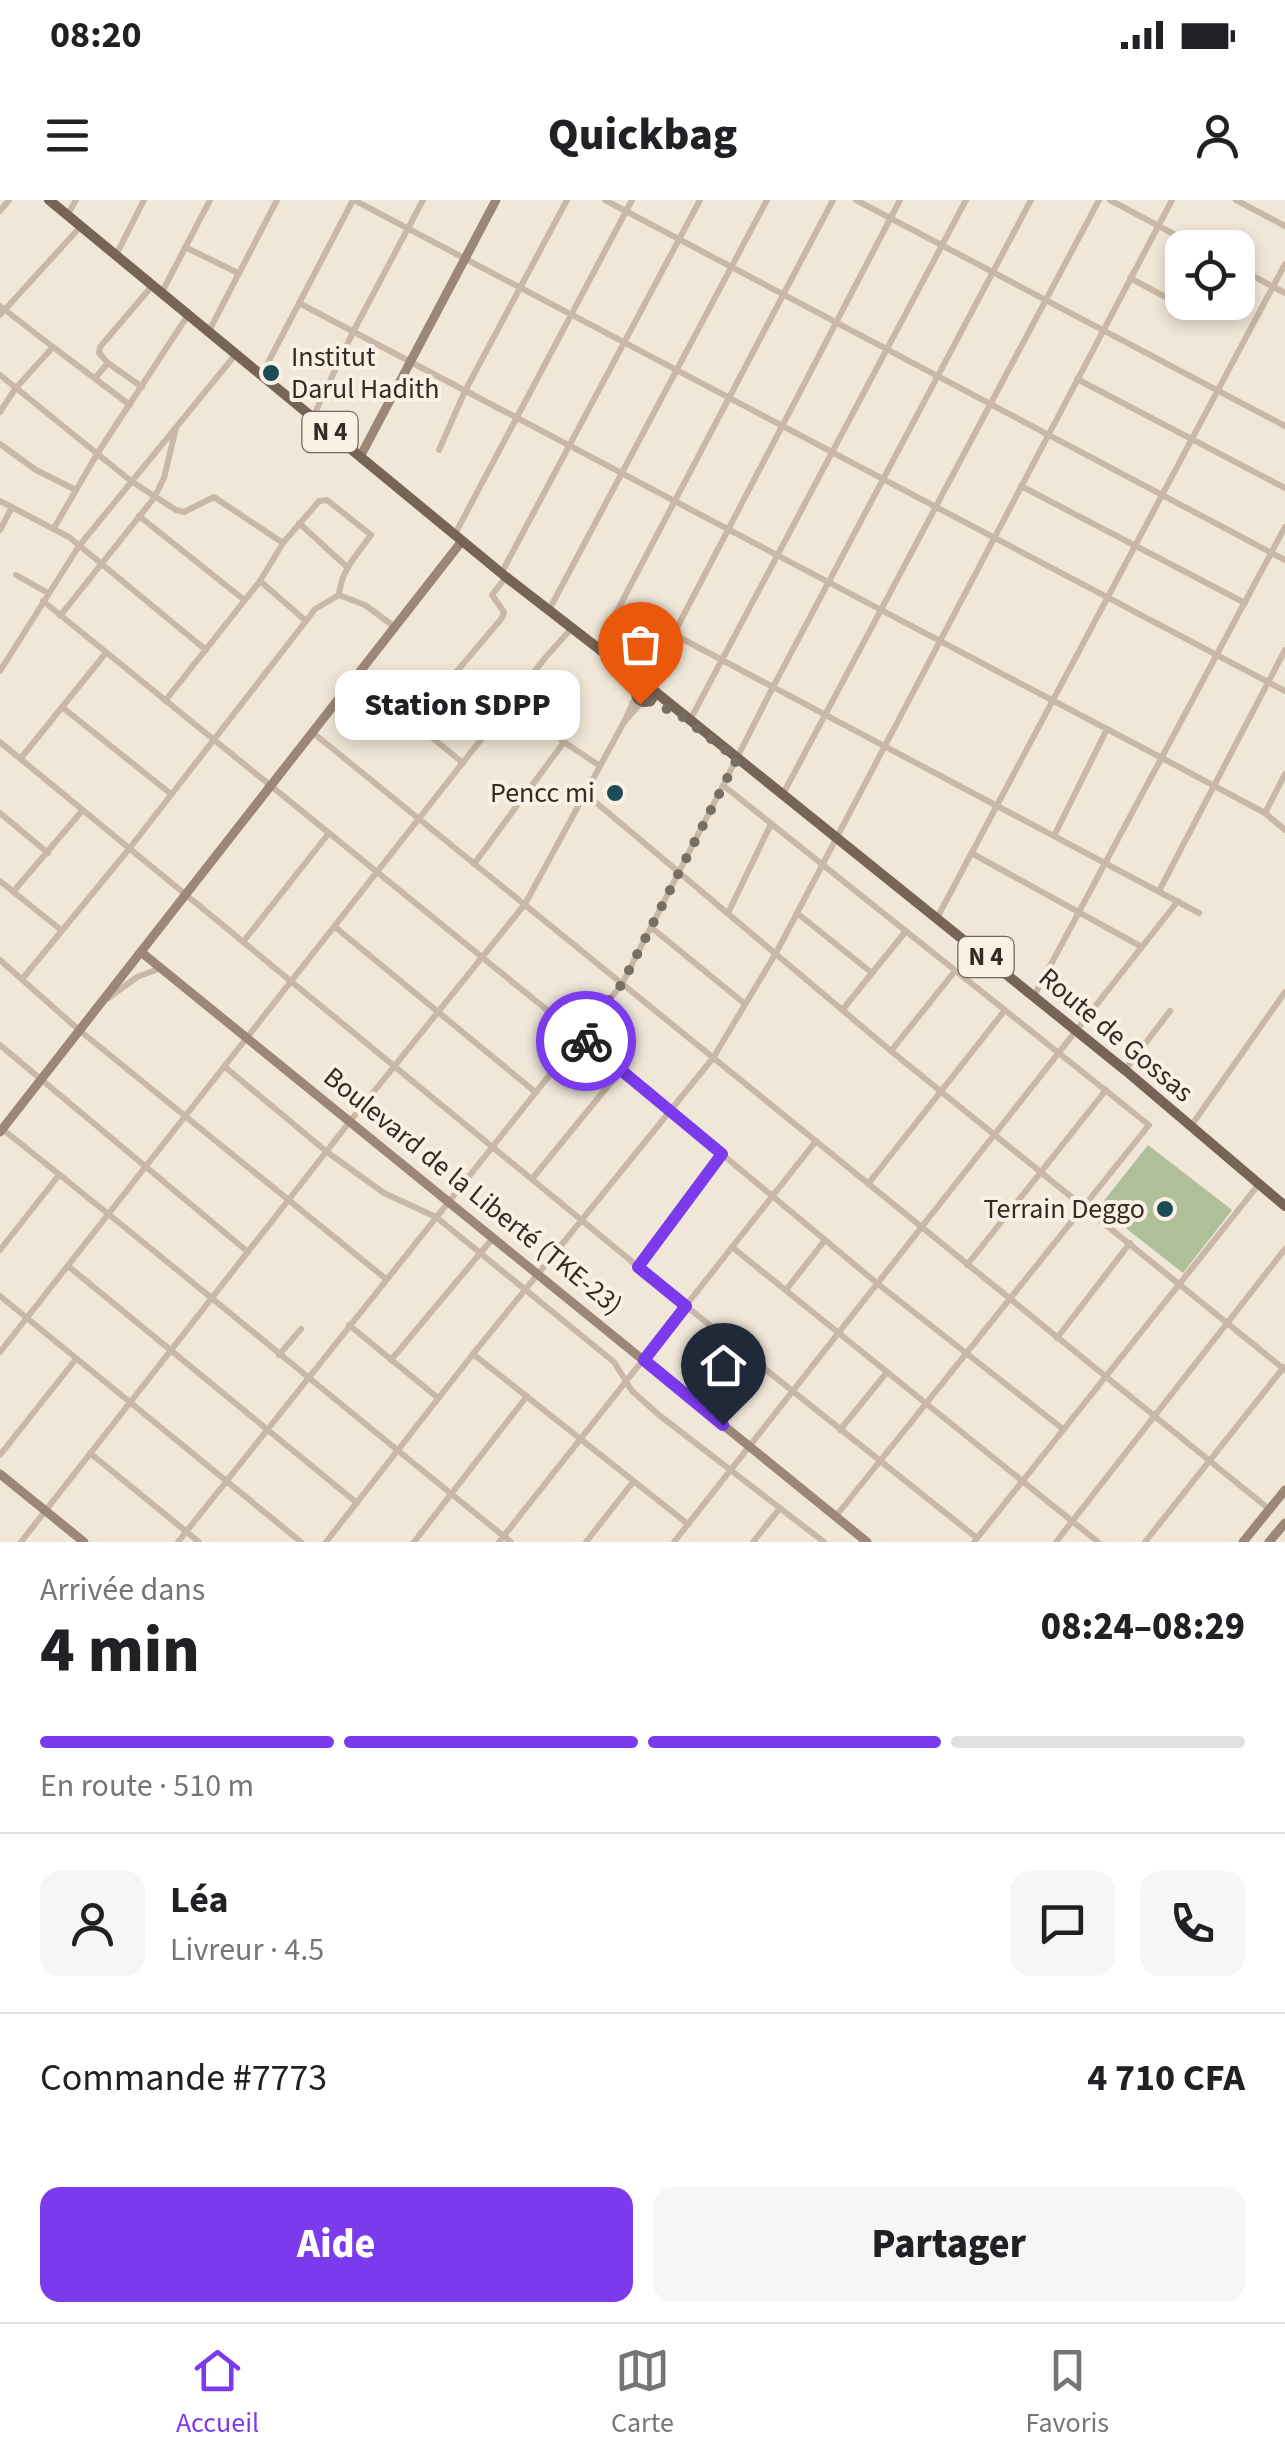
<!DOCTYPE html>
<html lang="fr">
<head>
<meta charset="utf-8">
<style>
	:root { --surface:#fff; --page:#f6f6f6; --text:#202124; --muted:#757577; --line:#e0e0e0; --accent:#7c3aed }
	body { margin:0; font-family:"Source Sans 3",sans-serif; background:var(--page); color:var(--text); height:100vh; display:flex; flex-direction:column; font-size:38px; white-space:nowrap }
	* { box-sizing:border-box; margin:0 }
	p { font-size:32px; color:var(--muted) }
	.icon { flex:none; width:55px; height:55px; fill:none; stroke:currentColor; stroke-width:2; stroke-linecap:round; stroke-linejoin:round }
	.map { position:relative; height:1342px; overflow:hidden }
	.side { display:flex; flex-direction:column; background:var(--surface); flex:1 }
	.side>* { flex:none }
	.buttons { position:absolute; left:1165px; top:30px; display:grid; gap:20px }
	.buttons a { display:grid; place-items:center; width:90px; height:90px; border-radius:20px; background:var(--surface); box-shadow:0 5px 15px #0003; font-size:50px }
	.pin { position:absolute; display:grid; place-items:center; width:85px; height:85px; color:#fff; margin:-102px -42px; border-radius:50% 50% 50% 0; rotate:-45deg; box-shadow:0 0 10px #0007 }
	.pin .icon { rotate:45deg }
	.courier { position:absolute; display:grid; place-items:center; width:100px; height:100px; margin:-50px; border:8px solid #7c3aed; border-radius:50%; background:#fff; color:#222; box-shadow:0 2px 12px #0007 }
	.bubble { position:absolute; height:70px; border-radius:20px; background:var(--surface); box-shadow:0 5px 15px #0003; font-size:32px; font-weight:800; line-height:70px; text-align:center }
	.headline em { font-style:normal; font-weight:800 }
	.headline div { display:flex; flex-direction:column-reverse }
	.headline { display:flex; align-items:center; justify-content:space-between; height:170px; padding:0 40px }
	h1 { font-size:65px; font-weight:800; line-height:75px }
	.bar { display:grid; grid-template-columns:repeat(4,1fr); gap:15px 10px; align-content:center; height:120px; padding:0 40px }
	.bar i { height:12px; border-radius:8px; background:var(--line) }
	.bar .selected { background:var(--accent) }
	.bar p { grid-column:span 4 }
	.line { display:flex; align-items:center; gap:25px; padding:0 40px; border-top:2px solid var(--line) }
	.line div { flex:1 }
	.round { display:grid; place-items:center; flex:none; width:105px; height:105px; border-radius:20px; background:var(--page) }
	.button { display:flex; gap:20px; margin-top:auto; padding:20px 40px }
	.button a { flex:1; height:115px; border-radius:20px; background:var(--accent); color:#fff; font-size:40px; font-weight:800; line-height:115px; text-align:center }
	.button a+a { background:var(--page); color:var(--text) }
	.status { display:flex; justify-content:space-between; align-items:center; height:70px; padding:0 50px; background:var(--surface); direction:ltr }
	.status svg { height:28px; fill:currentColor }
	header { display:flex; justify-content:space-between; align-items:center; height:130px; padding:0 40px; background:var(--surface); font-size:45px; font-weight:800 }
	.menu { display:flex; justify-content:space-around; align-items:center; height:140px; border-top:2px solid var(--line); background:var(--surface); font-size:28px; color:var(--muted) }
	.menu a { display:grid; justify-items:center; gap:5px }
	.menu .selected { color:var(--accent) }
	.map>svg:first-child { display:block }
	.green { fill:#afbf99 }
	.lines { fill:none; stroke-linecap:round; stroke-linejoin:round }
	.street { stroke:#c8b8a5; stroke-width:6 }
	.secondary { stroke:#9b8776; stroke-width:9 }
	.primary { stroke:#766457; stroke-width:10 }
	.done { stroke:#766d64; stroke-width:10; stroke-dasharray:0 18 }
	.route { stroke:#7c3aed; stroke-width:12 }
	.poi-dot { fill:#1d4c54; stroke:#f8f1e4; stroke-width:4 }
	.labels { text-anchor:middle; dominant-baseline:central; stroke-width:8; stroke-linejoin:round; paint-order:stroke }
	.shield { fill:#f8f1e4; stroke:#6f665f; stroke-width:2.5 }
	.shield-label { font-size:25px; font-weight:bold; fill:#342b26 }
	.poi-label { font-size:28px; fill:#342b26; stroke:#f8f1e4; text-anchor:end }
	.street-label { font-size:28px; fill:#342b26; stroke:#f8f1e4 }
</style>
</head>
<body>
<div class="status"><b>08:20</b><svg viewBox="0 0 49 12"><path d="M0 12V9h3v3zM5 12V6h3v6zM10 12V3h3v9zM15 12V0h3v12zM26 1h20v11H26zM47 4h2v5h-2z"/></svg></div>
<header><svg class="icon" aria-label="menu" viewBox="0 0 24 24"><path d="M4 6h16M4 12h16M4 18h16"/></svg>Quickbag<svg class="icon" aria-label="person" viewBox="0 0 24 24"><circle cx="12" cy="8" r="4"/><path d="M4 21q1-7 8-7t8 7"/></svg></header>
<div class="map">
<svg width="1285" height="1342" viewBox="0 0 1285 1342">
	<rect width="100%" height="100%" fill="#f0e7d8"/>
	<!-- green -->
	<polygon class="green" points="1148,945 1232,1010 1183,1073 1099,1007"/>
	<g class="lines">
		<!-- street -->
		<g class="street">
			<polyline points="354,0 1285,491"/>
			<polyline points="605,0 1285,360"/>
			<polyline points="856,0 1285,226"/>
			<polyline points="1110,0 1200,48"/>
			<polyline points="1236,0 1285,26"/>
			<polyline points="0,11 9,0"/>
			<polyline points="68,14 76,0"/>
			<polyline points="185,47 238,73"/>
			<polyline points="116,55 144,0"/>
			<polyline points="1238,68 1285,93"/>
			<polyline points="1130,78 1184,107"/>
			<polyline points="162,92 210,0"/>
			<polyline points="299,103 1162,558 1265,613 1285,630"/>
			<polyline points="0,106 53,147 15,189 0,212"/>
			<polyline points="0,115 82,25"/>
			<polyline points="209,131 277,0"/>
			<polyline points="53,147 130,205"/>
			<polyline points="108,163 142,187"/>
			<polyline points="262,174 353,0"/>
			<path d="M0,175l131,106 45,29 8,2 30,-15 69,46 36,-42 8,-1 44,35c-14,20 -30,35 -32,60"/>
			<polyline points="95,178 108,163 99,153 100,147 152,86"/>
			<polyline points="1077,179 1285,288"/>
			<polyline points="313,217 353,132 423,0"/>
			<polyline points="0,244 36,270 76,290"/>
			<polyline points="439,250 465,191 567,0"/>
			<polyline points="1021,286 1245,403"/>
			<polyline points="0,301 69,337 206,450"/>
			<polyline points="139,316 243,399"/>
			<polyline points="299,323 347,367"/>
			<polyline points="54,328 97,254 188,115"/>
			<polyline points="0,330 12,307"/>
			<polyline points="455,334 632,0"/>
			<polyline points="502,372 700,0"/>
			<polyline points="16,375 48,393"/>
			<polyline points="260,381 283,343"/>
			<polyline points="43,401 621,870 878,1084 1063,1229"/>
			<polyline points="549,410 767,0"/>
			<polyline points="60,416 154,298 164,278 176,228"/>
			<polyline points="673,434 1199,713"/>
			<polyline points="597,449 833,0"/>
			<polyline points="657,466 900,0"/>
			<polyline points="0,471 79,346 236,154"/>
			<polyline points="357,476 463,563"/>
			<polyline points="645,483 657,466 651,486"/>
			<polyline points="636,496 624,522 642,502"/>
			<polyline points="513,499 564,542 600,566"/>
			<polyline points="165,501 260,381 306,421 315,409 339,395 365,405 395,427"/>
			<polyline points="62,507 171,594"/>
			<polyline points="690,520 966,0"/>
			<polyline points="413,523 502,418 504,412 492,395 506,377"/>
			<polyline points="312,532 1269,1309"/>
			<polyline points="0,542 686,1106 977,1338"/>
			<polyline points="21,558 105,454"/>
			<polyline points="724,586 1149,925 836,1316"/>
			<polyline points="586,594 891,851 1285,1170"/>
			<polyline points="783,594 1099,0"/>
			<polyline points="0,613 48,653"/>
			<polyline points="1265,613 1285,574"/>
			<polyline points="1054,636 1107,529"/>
			<polyline points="973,654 1142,747"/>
			<polyline points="474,664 564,542"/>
			<polyline points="0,681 61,730"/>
			<polyline points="1159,691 1285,450"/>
			<polyline points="13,692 82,611"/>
			<polyline points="728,713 771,624"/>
			<polyline points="797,713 872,773"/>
			<polyline points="937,718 1285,64"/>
			<polyline points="335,727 534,891"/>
			<polyline points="652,728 745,804"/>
			<polyline points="243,742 329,633"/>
			<polyline points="0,760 79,830 386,1079"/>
			<polyline points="23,778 129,649 306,421"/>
			<polyline points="1034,796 1285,327"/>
			<polyline points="107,799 137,777 161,768"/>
			<polyline points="843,809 906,731"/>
			<polyline points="0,845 248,1052"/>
			<polyline points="891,851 955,771"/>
			<polyline points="225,867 327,952 384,993 436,1017 614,1162 632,1191 659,1215 824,1342"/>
			<polyline points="1125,870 1170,811"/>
			<polyline points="1191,926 1285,792"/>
			<path d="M1,928c172,136 339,277 510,414"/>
			<polyline points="532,979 621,870"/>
			<polyline points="868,984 1005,810"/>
			<polyline points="732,1047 1098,1342"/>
			<polyline points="0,1050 59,975"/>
			<polyline points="967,1065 1106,890"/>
			<polyline points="68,1066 357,1303"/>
			<polyline points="638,1067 722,954"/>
			<polyline points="786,1090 825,1040"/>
			<polyline points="0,1096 301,1342"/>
			<polyline points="349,1125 438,1198"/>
			<polyline points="1057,1138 1130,1043"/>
			<polyline points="0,1152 545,458 571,429"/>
			<polyline points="473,1154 688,1324"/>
			<polyline points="279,1155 301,1129"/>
			<polyline points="391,1160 493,1038"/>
			<polyline points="840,1230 887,1172"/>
			<polyline points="90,1253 199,1342"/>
			<polyline points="0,1255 76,1159"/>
			<polyline points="21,1342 351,920 525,704 624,522"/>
			<polyline points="178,1342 622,784 773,487 1031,0"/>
			<polyline points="326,1342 473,1154 713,858 776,753 1172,0"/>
			<polyline points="414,1342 527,1196"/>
			<polyline points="499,1342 816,941"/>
			<polyline points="586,1342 633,1282"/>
			<polyline points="674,1342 1178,701"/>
			<polyline points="753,1342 780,1308"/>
			<polyline points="974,1342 1259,984"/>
			<polyline points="1056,1342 1285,1049"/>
			<polyline points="1145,1342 1284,1167"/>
		</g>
		<!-- secondary -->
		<g class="secondary">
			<polyline points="360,257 496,0"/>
			<polyline points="141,752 867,1342"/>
			<polyline points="0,932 462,341"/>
			<polyline points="0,1274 84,1342"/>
			<polyline points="1243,1342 1285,1290"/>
			<polyline points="1269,1342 1285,1323"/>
		</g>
		<!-- primary -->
		<g class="primary">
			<polyline points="49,0 506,377 643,483"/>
			<circle cx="645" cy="493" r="9"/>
			<polyline points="653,490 1125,870 1285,1006"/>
		</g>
	</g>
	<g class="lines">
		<!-- done -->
		<polyline class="done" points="586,841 580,836 622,784 737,559 680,515 649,501 640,504"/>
		<!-- route -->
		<polyline class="route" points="586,841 722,954 638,1067 686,1106 644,1160 723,1225"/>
	</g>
	<!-- markers -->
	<g class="poi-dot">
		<circle cx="271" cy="173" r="10"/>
		<circle cx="615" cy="593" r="10"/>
		<circle cx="1165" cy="1009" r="10"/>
	</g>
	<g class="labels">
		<!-- shield labels -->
		<g class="shield">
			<rect x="302.5" y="212" width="55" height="40" rx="8"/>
			<rect x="958.5" y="737" width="55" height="40" rx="8"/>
		</g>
		<g class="shield-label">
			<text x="330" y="232">N 4</text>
			<text x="986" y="757">N 4</text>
		</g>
		<!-- poi labels -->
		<g class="poi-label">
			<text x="291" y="157" text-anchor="start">Institut<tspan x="291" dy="32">Darul Hadith</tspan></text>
			<text x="595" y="593">Pencc mi</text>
			<text x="1145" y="1009">Terrain Deggo</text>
		</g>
		<!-- street labels -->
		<g class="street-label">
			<text transform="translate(1116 835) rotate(40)">Route de Gossas</text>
			<text transform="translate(473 991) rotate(39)">Boulevard de la Liberté (TKE-23)</text>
		</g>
	</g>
</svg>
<div class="buttons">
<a><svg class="icon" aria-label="locate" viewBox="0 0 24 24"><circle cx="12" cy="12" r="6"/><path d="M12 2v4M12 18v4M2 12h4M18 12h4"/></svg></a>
</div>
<div class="pin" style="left:640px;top:504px;background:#ea580c"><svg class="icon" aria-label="bag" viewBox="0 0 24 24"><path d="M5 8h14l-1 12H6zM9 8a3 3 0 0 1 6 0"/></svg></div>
<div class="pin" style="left:723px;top:1225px;background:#1f2937"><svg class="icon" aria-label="home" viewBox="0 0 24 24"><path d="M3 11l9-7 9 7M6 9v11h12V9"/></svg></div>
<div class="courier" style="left:586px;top:841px"><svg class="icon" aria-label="bike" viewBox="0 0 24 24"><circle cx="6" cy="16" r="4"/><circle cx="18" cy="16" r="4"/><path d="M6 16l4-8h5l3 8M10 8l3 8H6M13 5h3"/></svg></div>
<div class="bubble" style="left:335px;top:470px;width:245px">Station SDPP</div>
</div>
<section class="side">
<div class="headline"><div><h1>4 min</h1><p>Arrivée dans</p></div><em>08:24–08:29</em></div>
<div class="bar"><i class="selected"></i><i class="selected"></i><i class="selected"></i><i></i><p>En route · 510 m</p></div>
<div class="line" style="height:180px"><a class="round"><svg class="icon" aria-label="person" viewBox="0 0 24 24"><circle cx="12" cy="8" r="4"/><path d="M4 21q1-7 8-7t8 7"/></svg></a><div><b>Léa</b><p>Livreur · 4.5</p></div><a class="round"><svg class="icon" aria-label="chat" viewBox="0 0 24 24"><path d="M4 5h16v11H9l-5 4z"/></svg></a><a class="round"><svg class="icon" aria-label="phone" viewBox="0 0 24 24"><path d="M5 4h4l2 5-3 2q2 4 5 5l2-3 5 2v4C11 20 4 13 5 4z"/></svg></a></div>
<div class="line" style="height:130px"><div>Commande #7773</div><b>4 710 CFA</b></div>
<div class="button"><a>Aide</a><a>Partager</a></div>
</section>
<nav class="menu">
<a class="selected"><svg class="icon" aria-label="home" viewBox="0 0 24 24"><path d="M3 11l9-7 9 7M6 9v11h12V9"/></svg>Accueil</a>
<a><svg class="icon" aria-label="map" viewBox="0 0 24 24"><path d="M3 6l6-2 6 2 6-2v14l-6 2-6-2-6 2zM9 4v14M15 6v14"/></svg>Carte</a>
<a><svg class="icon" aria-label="saved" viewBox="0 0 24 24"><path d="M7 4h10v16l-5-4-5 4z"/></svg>Favoris</a>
</nav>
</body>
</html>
